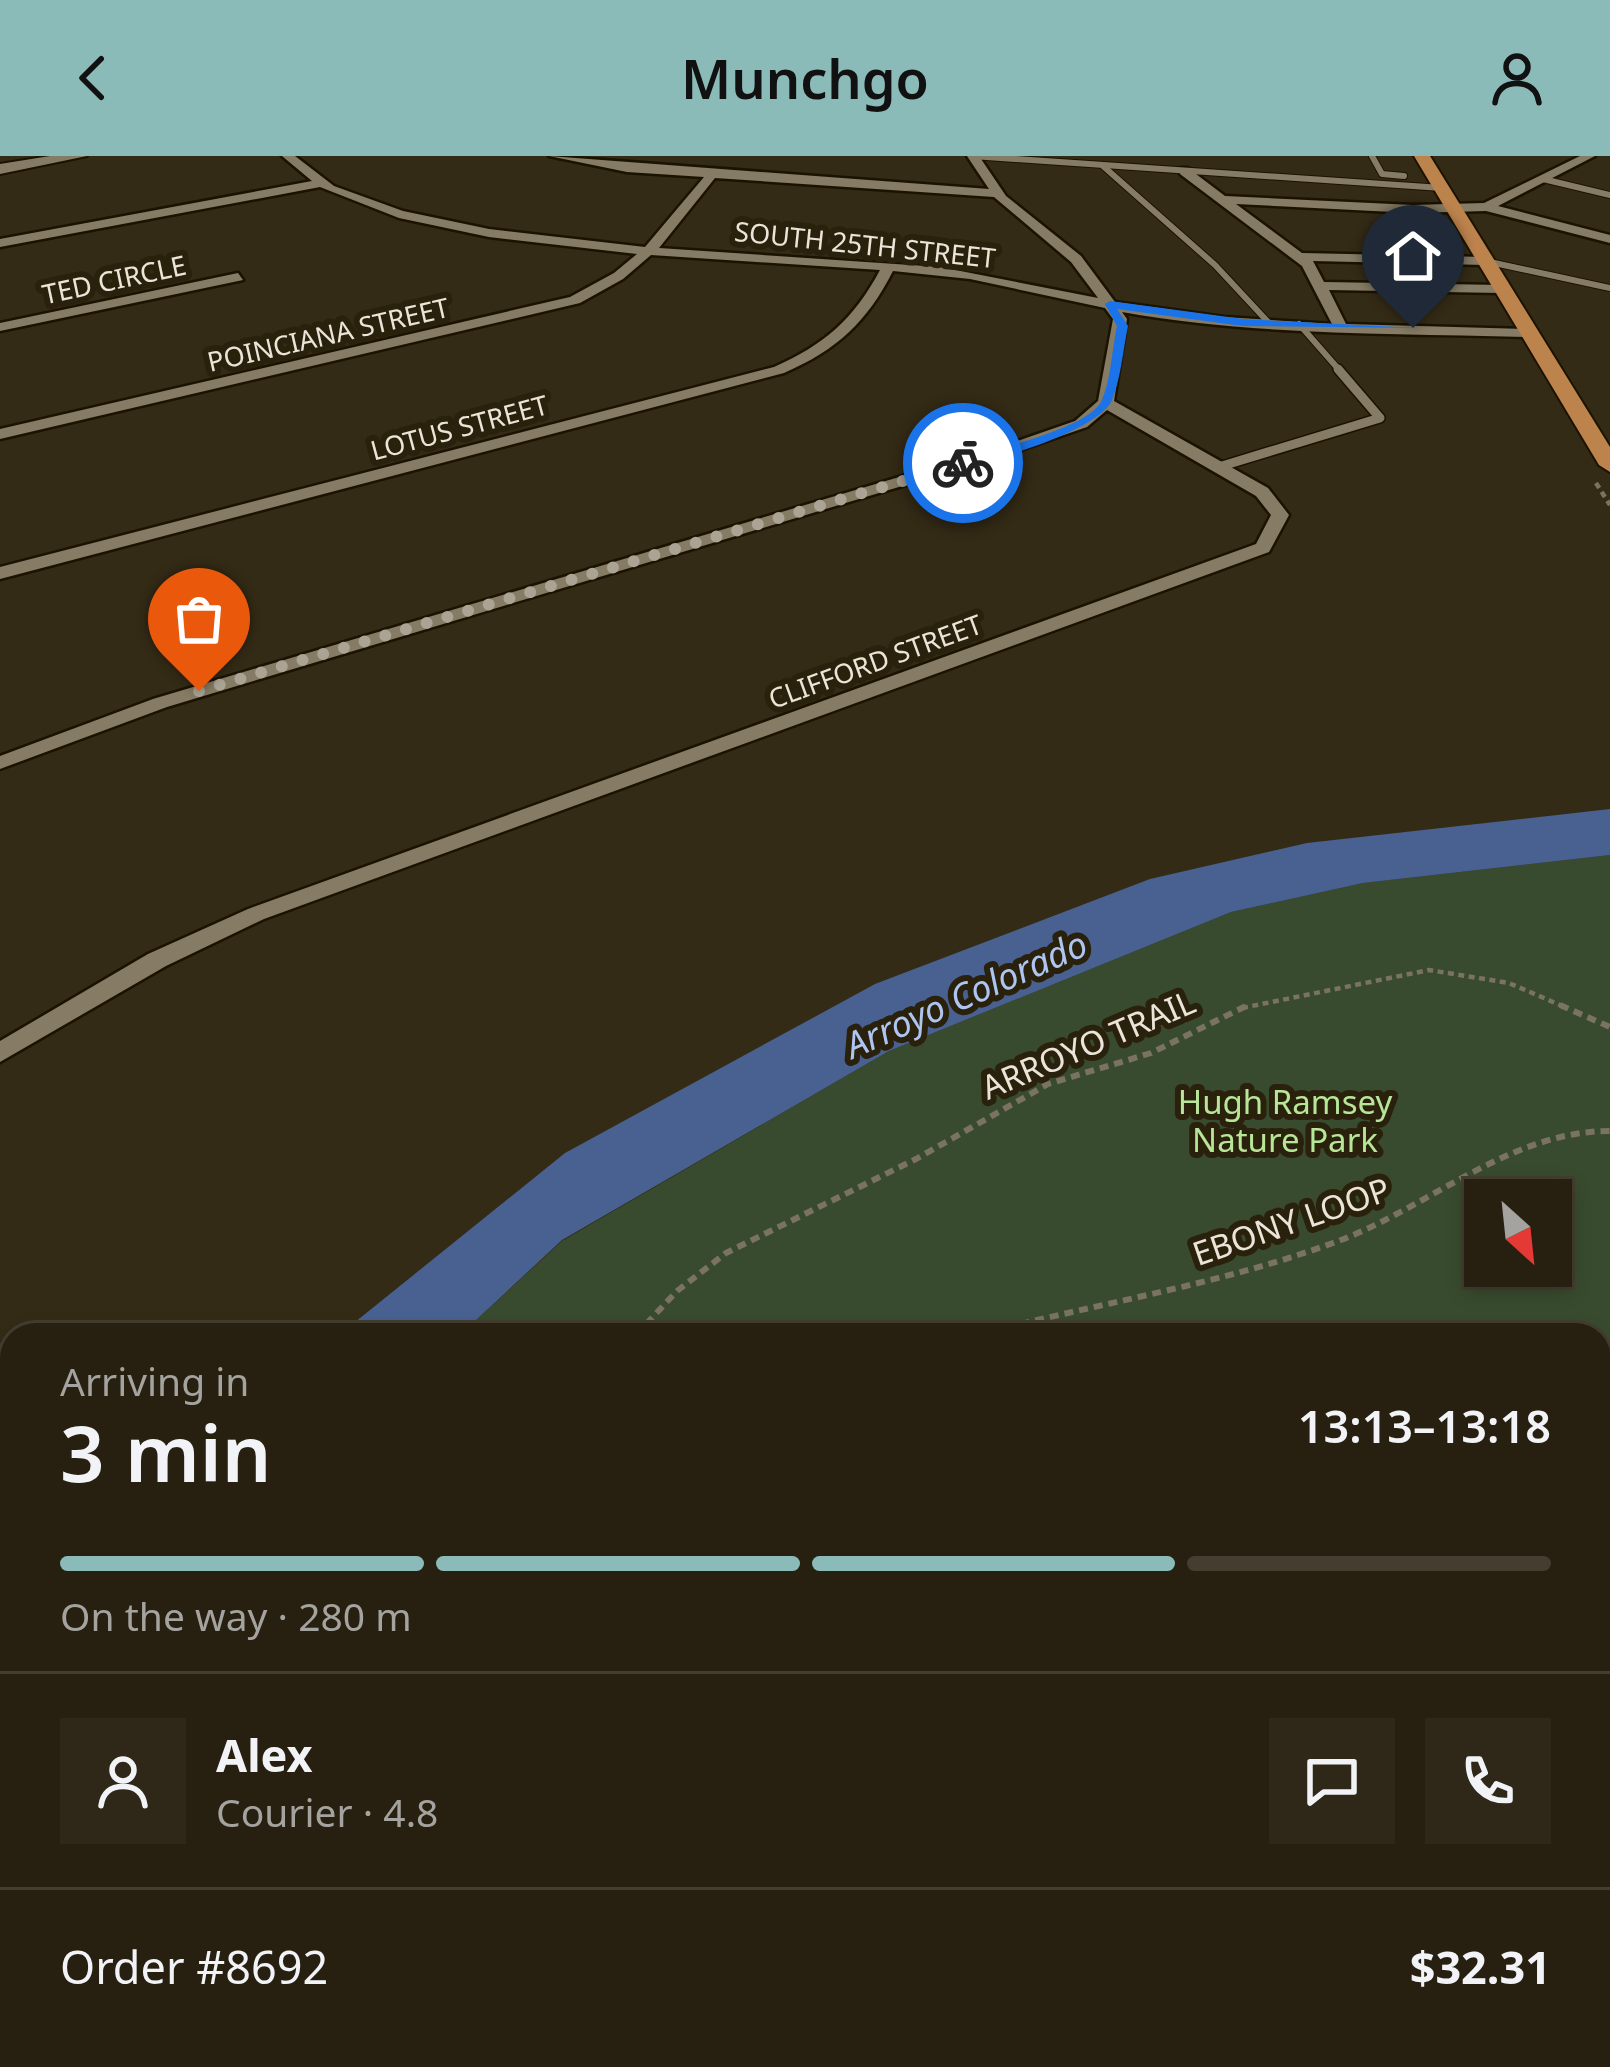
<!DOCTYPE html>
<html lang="en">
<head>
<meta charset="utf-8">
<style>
	:root { --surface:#272010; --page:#2f2819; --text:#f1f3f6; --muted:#a4a39f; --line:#433e30; --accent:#8bbbb9 }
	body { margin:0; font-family:"Noto Sans",sans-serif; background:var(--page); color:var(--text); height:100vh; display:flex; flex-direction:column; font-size:45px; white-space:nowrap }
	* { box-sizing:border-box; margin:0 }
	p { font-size:39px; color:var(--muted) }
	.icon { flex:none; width:66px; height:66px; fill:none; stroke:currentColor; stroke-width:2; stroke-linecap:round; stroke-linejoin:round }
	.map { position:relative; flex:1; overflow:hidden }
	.sheet { position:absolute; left:0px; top:1167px; width:1611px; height:744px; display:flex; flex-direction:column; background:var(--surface); border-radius:36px 36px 0 0; box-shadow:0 6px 18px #0003,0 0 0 3px var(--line) }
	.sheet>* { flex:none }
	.needle { width:78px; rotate:153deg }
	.controls { position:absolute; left:1464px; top:1023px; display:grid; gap:24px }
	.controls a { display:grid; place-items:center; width:108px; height:108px; border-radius:0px; background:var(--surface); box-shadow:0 6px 18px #0003,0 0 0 3px var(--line); font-size:60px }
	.pin { position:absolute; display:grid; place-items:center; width:102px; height:102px; color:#fff; margin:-123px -51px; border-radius:50% 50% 50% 0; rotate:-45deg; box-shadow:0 0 12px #0007 }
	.pin .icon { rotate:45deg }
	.courier { position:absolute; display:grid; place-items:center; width:120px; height:120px; margin:-60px; border:9px solid #1a73e8; border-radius:50%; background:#fff; color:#222; box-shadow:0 3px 15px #0007 }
	.overview em { font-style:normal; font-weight:600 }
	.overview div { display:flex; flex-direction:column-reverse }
	.overview { display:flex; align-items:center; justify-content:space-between; height:204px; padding:0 60px }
	h1 { font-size:78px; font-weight:600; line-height:90px }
	.bar { display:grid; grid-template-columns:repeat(4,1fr); gap:18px 12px; align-content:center; height:144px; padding:0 60px }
	.bar i { height:15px; border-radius:9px; background:var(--line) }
	.bar .active { background:var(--accent) }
	.bar p { grid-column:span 4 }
	.line { display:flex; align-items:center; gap:30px; padding:0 60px; border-top:3px solid var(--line) }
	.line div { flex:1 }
	.round { display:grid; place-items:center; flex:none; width:126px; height:126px; border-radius:0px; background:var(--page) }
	header { display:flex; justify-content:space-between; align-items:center; height:156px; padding:0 60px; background:var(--accent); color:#111; font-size:54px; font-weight:600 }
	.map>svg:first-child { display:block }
	.green { fill:#394b2e; fill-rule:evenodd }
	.water { fill:#496191 }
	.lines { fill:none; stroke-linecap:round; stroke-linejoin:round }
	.lane-far1-casing { stroke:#1b1301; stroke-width:8 }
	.lane-casing { stroke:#1b1301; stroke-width:12 }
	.street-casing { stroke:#1b1301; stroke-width:5 }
	.secondary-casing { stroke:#1b1301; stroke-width:4 }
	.primary-casing { stroke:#1b1301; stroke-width:4 }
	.path-far2 { stroke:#7b7361; stroke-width:4.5; stroke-dasharray:6 4.5; stroke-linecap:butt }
	.path-far1 { stroke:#7b7361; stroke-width:6; stroke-dasharray:9 6; stroke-linecap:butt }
	.path { stroke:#7b7361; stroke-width:9; stroke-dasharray:12 9; stroke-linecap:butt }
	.lane-far1 { stroke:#867b64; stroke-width:6 }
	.lane { stroke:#867b64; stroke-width:9 }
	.street { fill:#867b64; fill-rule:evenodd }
	.secondary { fill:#867b64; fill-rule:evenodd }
	.primary { fill:#bd834d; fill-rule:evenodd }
	.route { fill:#1a73e8 }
	.done { stroke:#aba495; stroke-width:12; stroke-dasharray:0 21.6 }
	.labels { text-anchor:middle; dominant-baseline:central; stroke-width:12; stroke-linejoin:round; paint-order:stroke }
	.far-street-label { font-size:27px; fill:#ebe5d9; stroke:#2a210c }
	.street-label { font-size:33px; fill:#ebe5d9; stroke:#2a210c }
	.park-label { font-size:33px; fill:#b7e699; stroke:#2a210c }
	.water-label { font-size:36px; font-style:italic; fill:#aec5f1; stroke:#2a210c }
</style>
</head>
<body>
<header><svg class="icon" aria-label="back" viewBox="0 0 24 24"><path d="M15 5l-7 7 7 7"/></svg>Munchgo<svg class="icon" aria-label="person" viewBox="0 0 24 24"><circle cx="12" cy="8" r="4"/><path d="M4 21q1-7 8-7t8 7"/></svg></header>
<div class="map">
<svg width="1610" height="1911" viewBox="0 0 1610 1911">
	<rect width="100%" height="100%" fill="#342b16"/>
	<!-- green -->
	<path class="green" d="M1610,699v1212h-1610v-260l12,-16v264h1587v-720h-1139l102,-94 327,-190 342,-139 132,-29zM1485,1044h66v66h-66z"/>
	<!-- water -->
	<g class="water">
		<polygon points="1610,653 1610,699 1363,727 1231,756 889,895 562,1084 460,1179 339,1179 565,997 875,828 1150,723 1307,687"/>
		<polygon points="12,1485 12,1635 0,1651 0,1498"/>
	</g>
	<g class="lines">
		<defs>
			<g id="lane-far1">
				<polyline points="972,0 1442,32"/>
				<polyline points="1372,0 1382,18 1404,20"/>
				<polyline points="1103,10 1215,109 1269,167"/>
				<polyline points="1543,23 1610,39"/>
				<polyline points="1485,105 1610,132"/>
				<polyline points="1299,168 1341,216"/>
			</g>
			<polyline id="lane" points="1222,310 1380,262 1338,213"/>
			<g id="street">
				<path d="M282,0h13l39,30 69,25 86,18 156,18 59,-70 -77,-5 -78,-16 440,33 -22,-33h12l27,40 75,60 34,46 109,15 108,7 -30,-58 -122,-92v-6h8l37,28 188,9 71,-2 96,-47h15l-97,50 112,29v8l-124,-32 -73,2 -177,-9 66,49 183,4 7,4 -7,4 -172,-4 11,21 177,3 7,4 -7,4 -172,-3 17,34 181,5 7,4 -7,4c-135,-4 -272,-1 -405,-25l5,7 -13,82 154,87 21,27 -20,37 -1005,367 -98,47 -166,96v-21l148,-87 100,-45 1008,-365 15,-29 -15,-19 -149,-86 -20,17 -75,26 -845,254 -167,62v-13l153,-57 847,-252 75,-26 23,-20 15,-82 -8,-11 -135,-29 -77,-8c-26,51 -56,79 -109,102l-784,206v-12l774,-200c50,-22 80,-48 106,-97l-229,-15 -28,24 -43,24 -580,136v-10l570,-132 44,-24 23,-19 -148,-17 -90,-19 -79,-31 -320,60v-8l312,-58zM715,22l279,19 77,65 27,36 -158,-31 -281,-19z"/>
				<polygon points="238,117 243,124 0,175 0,167"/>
			</g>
			<polygon id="secondary" points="50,0 87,0 0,18 0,8"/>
			<polygon id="primary" points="1414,0 1430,0 1610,291 1610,316 1599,309"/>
		</defs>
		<!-- lane-far1 casing -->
		<use href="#lane-far1" class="lane-far1-casing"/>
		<!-- lane casing -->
		<use href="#lane" class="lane-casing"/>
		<!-- street casing -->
		<use href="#street" class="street-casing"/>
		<!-- secondary casing -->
		<use href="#secondary" class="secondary-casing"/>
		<!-- primary casing -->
		<use href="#primary" class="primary-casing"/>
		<!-- path-far2 -->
		<g class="path-far2">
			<polyline points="1596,327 1610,349"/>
			<polyline points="1242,852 1429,814 1509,827 1567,852"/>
		</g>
		<!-- path-far1 -->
		<g class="path-far1">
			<polyline points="1560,849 1610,871"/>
			<polyline points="636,1179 677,1135 726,1097 916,1003 1048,928 1151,897 1248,849"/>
			<path d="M977,1179c121,-32 247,-51 364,-95 89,-34 170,-109 269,-109"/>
		</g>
		<!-- path -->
		<g class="path">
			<polyline points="1599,1572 1610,1574"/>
			<polyline points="10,1911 20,1899"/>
		</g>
		<!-- lane-far1 -->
		<use href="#lane-far1" class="lane-far1"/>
		<!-- lane -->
		<use href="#lane" class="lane"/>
		<!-- street -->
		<use href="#street" class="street"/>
		<!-- secondary -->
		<use href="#secondary" class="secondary"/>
		<!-- primary -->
		<use href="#primary" class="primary"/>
	</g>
	<!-- route -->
	<path class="route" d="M1110,145l133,18 175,9 -175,-2 -126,-17 11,17c-5,24 -7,52 -16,74 -11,29 -123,65 -153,65v-5c30,-9 128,-31 142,-58 10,-21 11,-53 16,-76l-12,-22z"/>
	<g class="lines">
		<!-- done -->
		<polyline class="done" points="199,535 963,307"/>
	</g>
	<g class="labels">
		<!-- far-street labels -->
		<g class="far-street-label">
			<text transform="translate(865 88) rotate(6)">SOUTH 25TH STREET</text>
			<text transform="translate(114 123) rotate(-12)">TED CIRCLE</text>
			<text transform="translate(328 178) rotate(-13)">POINCIANA STREET</text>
			<text transform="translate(459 271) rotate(-15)">LOTUS STREET</text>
			<text transform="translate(875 505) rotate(-20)">CLIFFORD STREET</text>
		</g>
		<!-- street labels -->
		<g class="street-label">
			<text transform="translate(1088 888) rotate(-23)">ARROYO TRAIL</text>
			<text transform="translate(1291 1065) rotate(-19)">EBONY LOOP</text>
		</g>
		<!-- park labels -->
		<g class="park-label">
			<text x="1285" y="945">Hugh Ramsey<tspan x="1285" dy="38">Nature Park</tspan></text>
		</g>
		<!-- water labels -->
		<g class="water-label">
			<text transform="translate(966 838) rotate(-24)">Arroyo Colorado</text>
		</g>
	</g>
</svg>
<div class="controls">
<a><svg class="needle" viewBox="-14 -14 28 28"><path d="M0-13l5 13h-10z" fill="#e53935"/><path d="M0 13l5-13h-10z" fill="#a4a39f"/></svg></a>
</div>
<div class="pin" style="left:199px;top:535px;background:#ea580c"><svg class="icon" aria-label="bag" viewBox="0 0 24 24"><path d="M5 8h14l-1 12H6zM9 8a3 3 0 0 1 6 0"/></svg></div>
<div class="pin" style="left:1413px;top:172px;background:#1f2937"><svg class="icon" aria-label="home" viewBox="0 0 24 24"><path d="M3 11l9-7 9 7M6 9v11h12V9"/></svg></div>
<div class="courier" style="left:963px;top:307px"><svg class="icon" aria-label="bike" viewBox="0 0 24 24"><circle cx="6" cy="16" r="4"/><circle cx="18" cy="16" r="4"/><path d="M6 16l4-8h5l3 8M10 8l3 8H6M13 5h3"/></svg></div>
<section class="sheet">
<div class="overview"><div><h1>3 min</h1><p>Arriving in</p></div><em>13:13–13:18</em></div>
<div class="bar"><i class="active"></i><i class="active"></i><i class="active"></i><i></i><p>On the way · 280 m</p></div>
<div class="line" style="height:216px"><a class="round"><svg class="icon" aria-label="person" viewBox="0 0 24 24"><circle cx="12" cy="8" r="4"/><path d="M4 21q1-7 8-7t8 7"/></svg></a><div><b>Alex</b><p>Courier · 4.8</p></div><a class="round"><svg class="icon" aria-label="chat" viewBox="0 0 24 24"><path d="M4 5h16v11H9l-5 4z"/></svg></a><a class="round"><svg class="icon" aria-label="phone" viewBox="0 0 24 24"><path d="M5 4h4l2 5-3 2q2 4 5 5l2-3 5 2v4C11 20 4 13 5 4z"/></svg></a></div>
<div class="line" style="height:156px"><div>Order #8692</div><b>$32.31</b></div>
</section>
</div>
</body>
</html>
